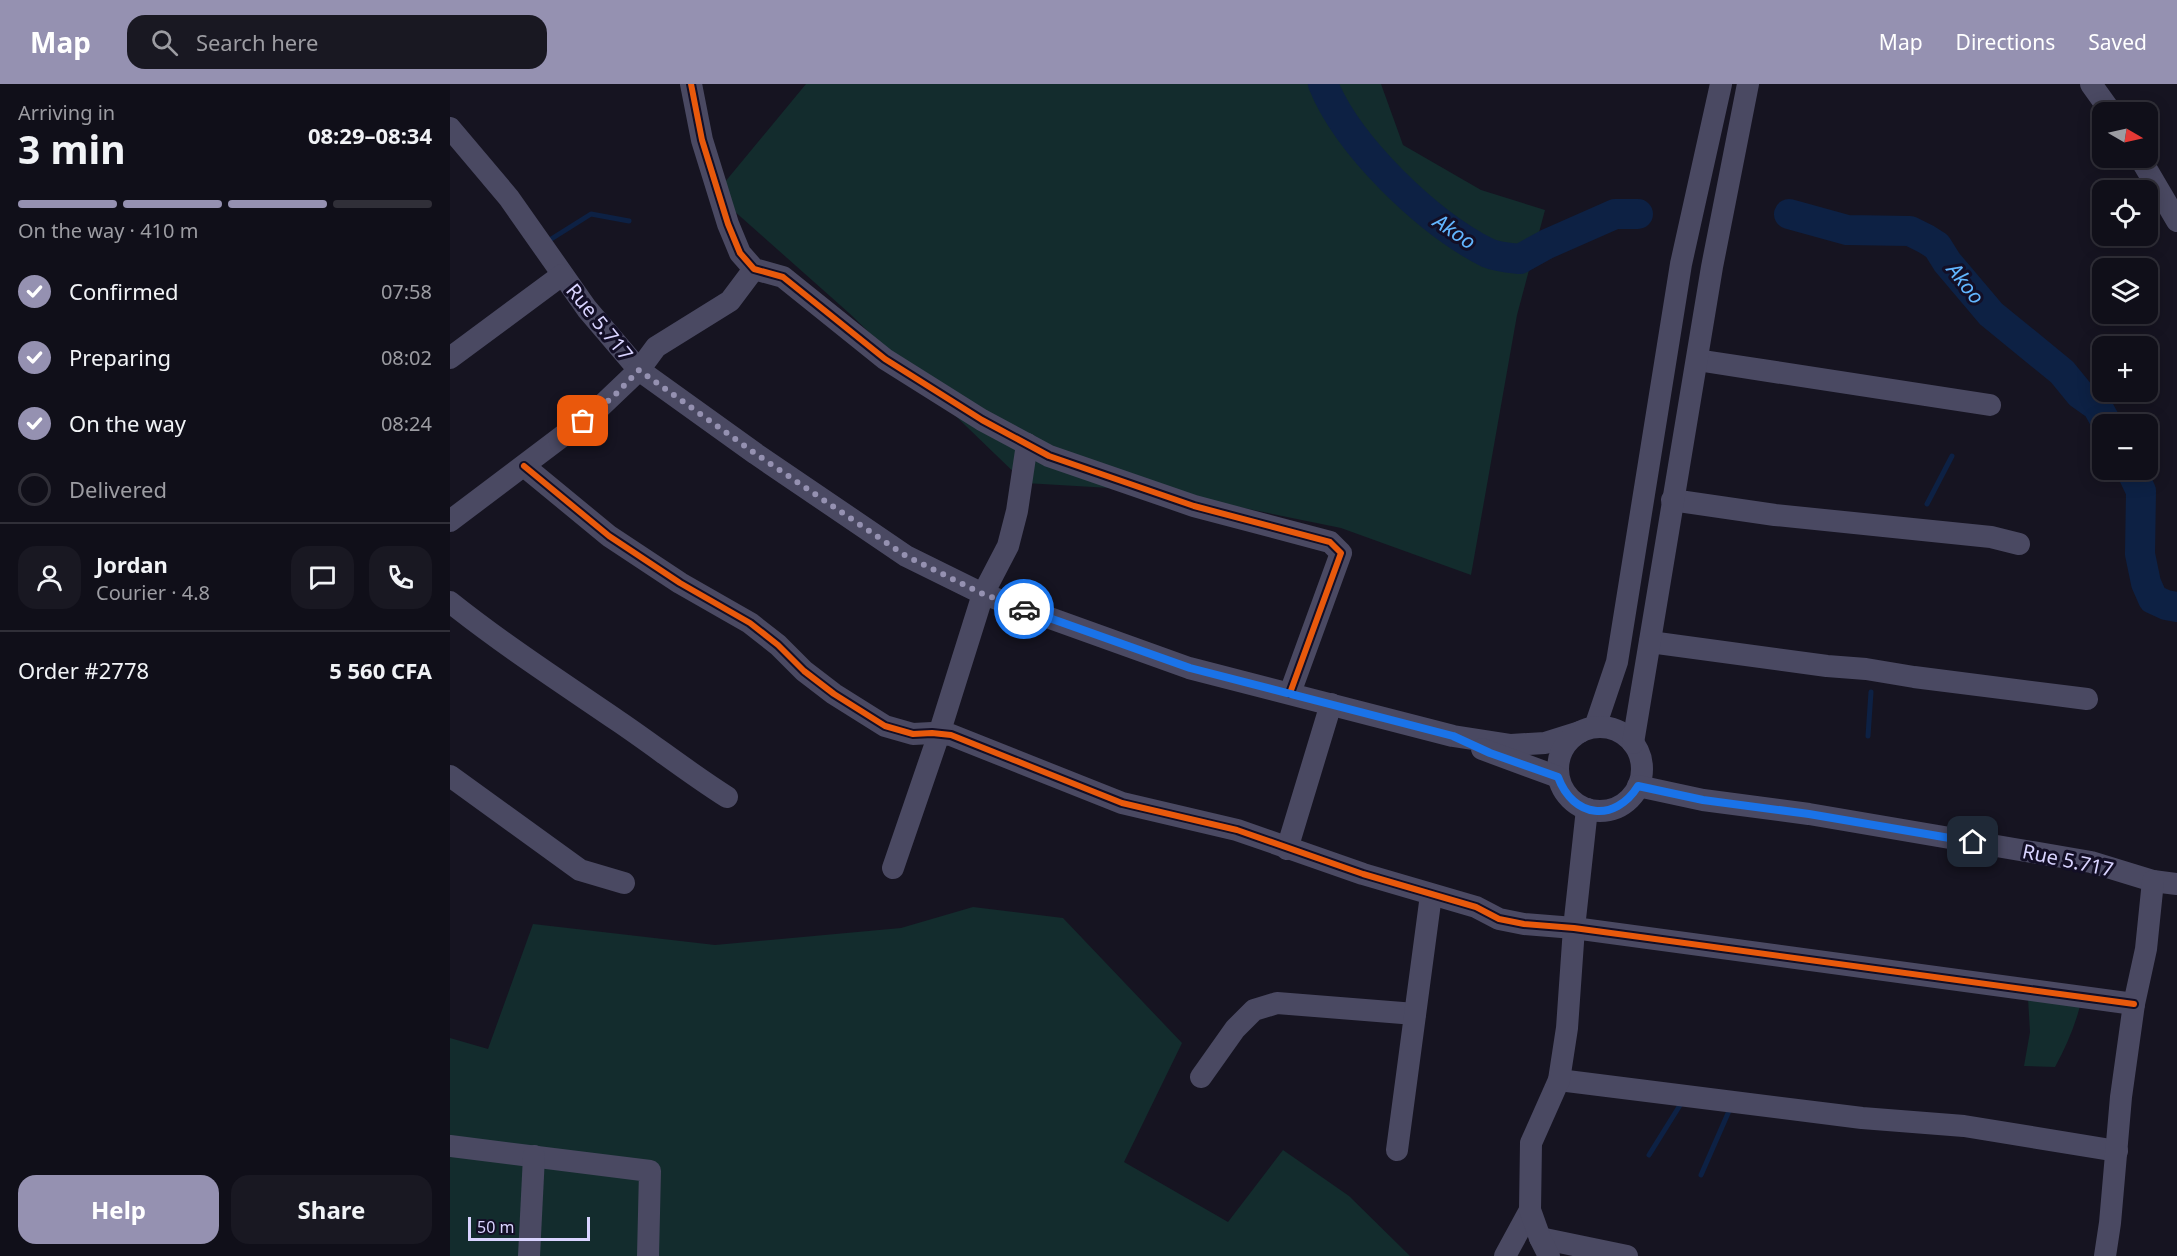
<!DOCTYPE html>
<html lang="en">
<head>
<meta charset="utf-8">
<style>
	:root { --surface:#100f19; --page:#191822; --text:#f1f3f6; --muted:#9c9ca2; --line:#302f38; --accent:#9591b1 }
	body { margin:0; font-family:"Noto Sans",sans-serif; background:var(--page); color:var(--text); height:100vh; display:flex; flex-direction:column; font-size:22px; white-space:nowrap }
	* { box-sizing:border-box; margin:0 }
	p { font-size:20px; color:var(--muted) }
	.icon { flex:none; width:33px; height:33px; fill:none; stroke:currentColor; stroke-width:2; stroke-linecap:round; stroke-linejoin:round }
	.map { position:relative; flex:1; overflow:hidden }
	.sheet { display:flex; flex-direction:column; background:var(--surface); width:450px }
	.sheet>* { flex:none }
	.needle { width:39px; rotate:99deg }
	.controls { position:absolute; left:1642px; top:18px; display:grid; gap:12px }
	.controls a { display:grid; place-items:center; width:66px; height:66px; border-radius:12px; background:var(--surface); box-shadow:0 3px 15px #0003,0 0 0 2px var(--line); font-size:30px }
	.scale { position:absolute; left:18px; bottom:15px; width:122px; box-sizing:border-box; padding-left:6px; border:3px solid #d9d4ff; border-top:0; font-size:16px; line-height:21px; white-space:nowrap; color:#d9d4ff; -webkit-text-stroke:4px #130f26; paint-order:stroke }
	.pin { position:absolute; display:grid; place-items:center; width:51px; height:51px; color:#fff; margin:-26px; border-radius:12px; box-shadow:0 3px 9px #0006 }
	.courier { position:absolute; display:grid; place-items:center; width:60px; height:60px; margin:-30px; border:4px solid #1a73e8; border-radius:50%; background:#fff; color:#222; box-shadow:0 2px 8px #0007 }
	.headline em { font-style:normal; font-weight:700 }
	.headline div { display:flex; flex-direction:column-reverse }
	.headline { display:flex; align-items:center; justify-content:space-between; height:102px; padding:0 18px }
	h1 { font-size:39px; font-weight:700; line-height:45px }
	.bar { display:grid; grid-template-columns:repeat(4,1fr); gap:9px 6px; align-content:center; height:72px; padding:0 18px }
	.bar i { height:8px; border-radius:4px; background:var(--line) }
	.bar .current { background:var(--accent) }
	.bar p { grid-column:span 4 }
	.line { display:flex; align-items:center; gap:15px; padding:0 18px; border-top:2px solid var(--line) }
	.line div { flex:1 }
	.round { display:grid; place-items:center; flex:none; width:63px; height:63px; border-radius:18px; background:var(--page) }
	ol { padding:0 18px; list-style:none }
	li { display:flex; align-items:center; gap:18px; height:66px }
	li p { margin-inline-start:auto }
	li .icon { padding:6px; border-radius:50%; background:var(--accent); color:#fff; stroke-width:4 }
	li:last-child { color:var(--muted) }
	li i { width:33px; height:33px; border:3px solid var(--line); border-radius:50% }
	.cta { display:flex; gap:12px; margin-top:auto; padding:12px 18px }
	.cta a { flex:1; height:69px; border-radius:18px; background:var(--accent); color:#fff; font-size:24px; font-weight:700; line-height:69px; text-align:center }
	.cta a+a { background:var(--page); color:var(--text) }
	header { display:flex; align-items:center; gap:36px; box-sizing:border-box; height:84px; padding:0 30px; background:var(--accent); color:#fff }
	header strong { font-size:28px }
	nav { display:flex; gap:33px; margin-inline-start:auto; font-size:21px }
	.search { width:420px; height:54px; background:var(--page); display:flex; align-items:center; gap:15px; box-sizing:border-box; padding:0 21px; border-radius:18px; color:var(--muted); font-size:22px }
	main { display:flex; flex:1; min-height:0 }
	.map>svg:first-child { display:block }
	.green { fill:#132c2d }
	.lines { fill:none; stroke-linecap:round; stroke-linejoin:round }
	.stream { stroke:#0d2144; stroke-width:5 }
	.river { stroke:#0d2144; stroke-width:30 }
	.minor { stroke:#4a4962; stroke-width:22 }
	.cycleway-casing { stroke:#130f26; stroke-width:10 }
	.cycleway { stroke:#e8590c; stroke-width:6 }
	.done { stroke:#9591b1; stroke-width:6; stroke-dasharray:0 10.8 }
	.route { stroke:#1a73e8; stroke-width:8 }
	.labels { text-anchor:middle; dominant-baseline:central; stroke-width:6; stroke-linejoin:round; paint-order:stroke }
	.street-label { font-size:20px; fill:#d9d4ff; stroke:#130f26 }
	.water-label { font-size:21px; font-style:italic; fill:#62b6ff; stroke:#130f26 }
</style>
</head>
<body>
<header>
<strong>Map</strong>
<div class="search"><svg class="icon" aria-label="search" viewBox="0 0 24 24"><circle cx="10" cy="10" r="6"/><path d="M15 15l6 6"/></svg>Search here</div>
<nav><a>Map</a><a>Directions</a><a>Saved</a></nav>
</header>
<main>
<section class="sheet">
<div class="headline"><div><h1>3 min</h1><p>Arriving in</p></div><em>08:29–08:34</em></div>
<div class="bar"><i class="current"></i><i class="current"></i><i class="current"></i><i></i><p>On the way · 410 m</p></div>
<ol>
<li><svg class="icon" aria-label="check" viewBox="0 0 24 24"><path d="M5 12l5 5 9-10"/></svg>Confirmed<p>07:58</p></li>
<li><svg class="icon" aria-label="check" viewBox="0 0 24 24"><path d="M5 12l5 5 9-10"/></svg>Preparing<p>08:02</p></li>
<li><svg class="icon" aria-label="check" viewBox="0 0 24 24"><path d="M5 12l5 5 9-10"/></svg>On the way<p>08:24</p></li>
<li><i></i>Delivered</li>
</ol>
<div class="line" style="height:108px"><a class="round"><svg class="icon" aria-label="person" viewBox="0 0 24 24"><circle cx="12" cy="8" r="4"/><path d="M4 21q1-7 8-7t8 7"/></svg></a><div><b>Jordan</b><p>Courier · 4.8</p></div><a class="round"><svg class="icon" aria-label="chat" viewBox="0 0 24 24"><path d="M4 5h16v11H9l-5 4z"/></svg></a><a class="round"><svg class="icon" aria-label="phone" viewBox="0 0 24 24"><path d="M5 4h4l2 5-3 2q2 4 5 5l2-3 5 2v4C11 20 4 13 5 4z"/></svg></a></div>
<div class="line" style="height:78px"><div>Order #2778</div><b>5 560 CFA</b></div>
<div class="cta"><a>Help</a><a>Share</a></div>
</section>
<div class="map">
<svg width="1727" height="1172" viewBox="0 0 1727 1172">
	<rect width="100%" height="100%" fill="#161421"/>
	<!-- green -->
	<g class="green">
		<polygon points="356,0 931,0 953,61 1031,106 1095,126 1067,231 1021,491 891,444 711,407 575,399 399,229 265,110"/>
		<polygon points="523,823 613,834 732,959 674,1078 778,1138 833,1066 899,1112 960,1172 0,1172 0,954 38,965 83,840 265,861 451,844"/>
		<path d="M1578,914h54c-6,26 -15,47 -27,69l-31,-1 6,-34z"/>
	</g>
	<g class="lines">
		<!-- stream -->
		<g class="stream">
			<polyline points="98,157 141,130 179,137"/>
			<polyline points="1477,420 1502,372"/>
			<polyline points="1418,652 1421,608"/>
			<polyline points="1199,1071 1232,1018"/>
			<polyline points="1251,1091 1279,1027"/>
		</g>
		<!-- river -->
		<g class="river">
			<path d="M873,0c25,62 105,139 165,169 9,4 22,5 32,6l27,-15 68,-30h23"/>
			<polyline points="1339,130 1397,146 1460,147 1476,155 1487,162 1497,178 1541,230 1612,288 1630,310 1647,322 1657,340"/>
			<polyline points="1681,386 1691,407 1690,470 1696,499 1703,515 1716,521 1727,523"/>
		</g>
		<!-- minor -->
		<g class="minor">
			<polyline points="241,0 252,56 278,140 290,169 304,185 333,193 435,275 532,336 599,372 744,422 880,458 891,469 840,609"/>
			<polyline points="1641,0 1661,28"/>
			<polyline points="0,44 59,114 137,225 189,286 306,370 456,472 533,510 739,584 1003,652 1061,661 1095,659 1130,648"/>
			<polyline points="1690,74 1727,137"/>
			<polyline points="0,274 112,191"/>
			<polyline points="1247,276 1540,321"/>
			<polyline points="74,382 159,452 230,499 300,539 328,561 354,587 384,610 435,642 463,650 482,649 501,651 672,719 787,746 913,790 1026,823 1049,835 1074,840 1124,844 1684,920"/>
			<polyline points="1222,416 1325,431 1541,453 1569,460"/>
			<polyline points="0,437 147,326 189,286 206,263 280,217 304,185"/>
			<path d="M0,518c54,43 111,80 168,119 37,25 71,52 109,76"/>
			<polyline points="1200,558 1377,582 1416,585 1464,593 1637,615"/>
			<polyline points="1145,643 1167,578 1231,180 1271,0"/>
			<circle cx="1150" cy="685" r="42"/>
			<polyline points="1183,659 1262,183 1298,0"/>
			<polyline points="1032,665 1108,693"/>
			<polyline points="0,692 130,786 174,799"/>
			<polyline points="1188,702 1253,716 1359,730 1641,778 1703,797 1727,800"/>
			<polyline points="837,765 881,620"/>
			<polyline points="443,784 489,650 533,510 558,462 567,427 577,360"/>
			<polyline points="751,993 785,945 804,926 827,919 965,930"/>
			<polyline points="1109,996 1412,1034 1514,1042 1667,1067"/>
			<polyline points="0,1062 200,1087 198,1172"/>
			<polyline points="947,1066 981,811"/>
			<polyline points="1090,1154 1177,1172"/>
			<polyline points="79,1172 84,1072"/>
			<polyline points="1055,1172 1080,1126"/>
			<polyline points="1099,1172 1090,1154 1080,1126 1081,1059 1109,996 1117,944 1124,844 1137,725"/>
			<polyline points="1655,1172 1660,1139 1671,1013 1684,920 1696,865 1703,797"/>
		</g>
		<defs>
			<g id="cycleway">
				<polyline points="241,0 252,56 278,140 290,169 304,185 333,193 435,275 532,336 599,372 744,422 880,458 891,469 840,609"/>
				<polyline points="74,382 159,452 230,499 300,539 328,561 354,587 384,610 435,642 463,650 482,649 501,651 672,719 787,746 913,790 1026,823 1049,835 1074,840 1124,844 1684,920"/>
			</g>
		</defs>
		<!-- cycleway casing -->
		<use href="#cycleway" class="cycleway-casing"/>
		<!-- cycleway -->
		<use href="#cycleway" class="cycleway"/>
	</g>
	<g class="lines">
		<!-- done -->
		<polyline class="done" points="133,337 164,312 189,286 306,370 456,472 533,510 574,525"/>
		<!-- route -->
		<path class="route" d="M574,525l166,59 263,68 37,17 68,24c15,41 57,46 80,9l65,14 106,14 164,28"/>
	</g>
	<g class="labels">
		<!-- street labels -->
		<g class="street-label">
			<text transform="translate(150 238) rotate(51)">Rue 5.717</text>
			<text transform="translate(1618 776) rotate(12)">Rue 5.717</text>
		</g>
		<!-- water labels -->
		<g class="water-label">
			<text transform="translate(1005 147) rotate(34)">Akoo</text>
			<text transform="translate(1516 199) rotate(52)">Akoo</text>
		</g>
	</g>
</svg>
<div class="controls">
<a><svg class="needle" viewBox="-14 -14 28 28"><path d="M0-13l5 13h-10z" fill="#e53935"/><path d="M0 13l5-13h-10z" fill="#9c9ca2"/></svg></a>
<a><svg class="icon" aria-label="locate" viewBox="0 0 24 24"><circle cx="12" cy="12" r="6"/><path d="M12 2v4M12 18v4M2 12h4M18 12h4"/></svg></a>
<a><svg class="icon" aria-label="layers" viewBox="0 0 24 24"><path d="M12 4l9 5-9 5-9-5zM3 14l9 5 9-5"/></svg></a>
<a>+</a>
<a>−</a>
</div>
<div class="scale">50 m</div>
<div class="pin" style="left:133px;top:337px;background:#ea580c"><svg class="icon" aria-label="bag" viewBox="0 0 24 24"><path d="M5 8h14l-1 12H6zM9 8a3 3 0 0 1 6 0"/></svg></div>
<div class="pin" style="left:1523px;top:758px;background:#1f2937"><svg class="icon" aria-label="home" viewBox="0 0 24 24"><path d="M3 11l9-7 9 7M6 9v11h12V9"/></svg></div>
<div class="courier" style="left:574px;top:525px"><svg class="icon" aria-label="car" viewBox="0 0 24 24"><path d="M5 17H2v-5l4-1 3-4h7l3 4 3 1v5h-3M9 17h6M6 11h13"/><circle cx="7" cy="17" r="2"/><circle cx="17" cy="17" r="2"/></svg></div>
</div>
</main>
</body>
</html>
